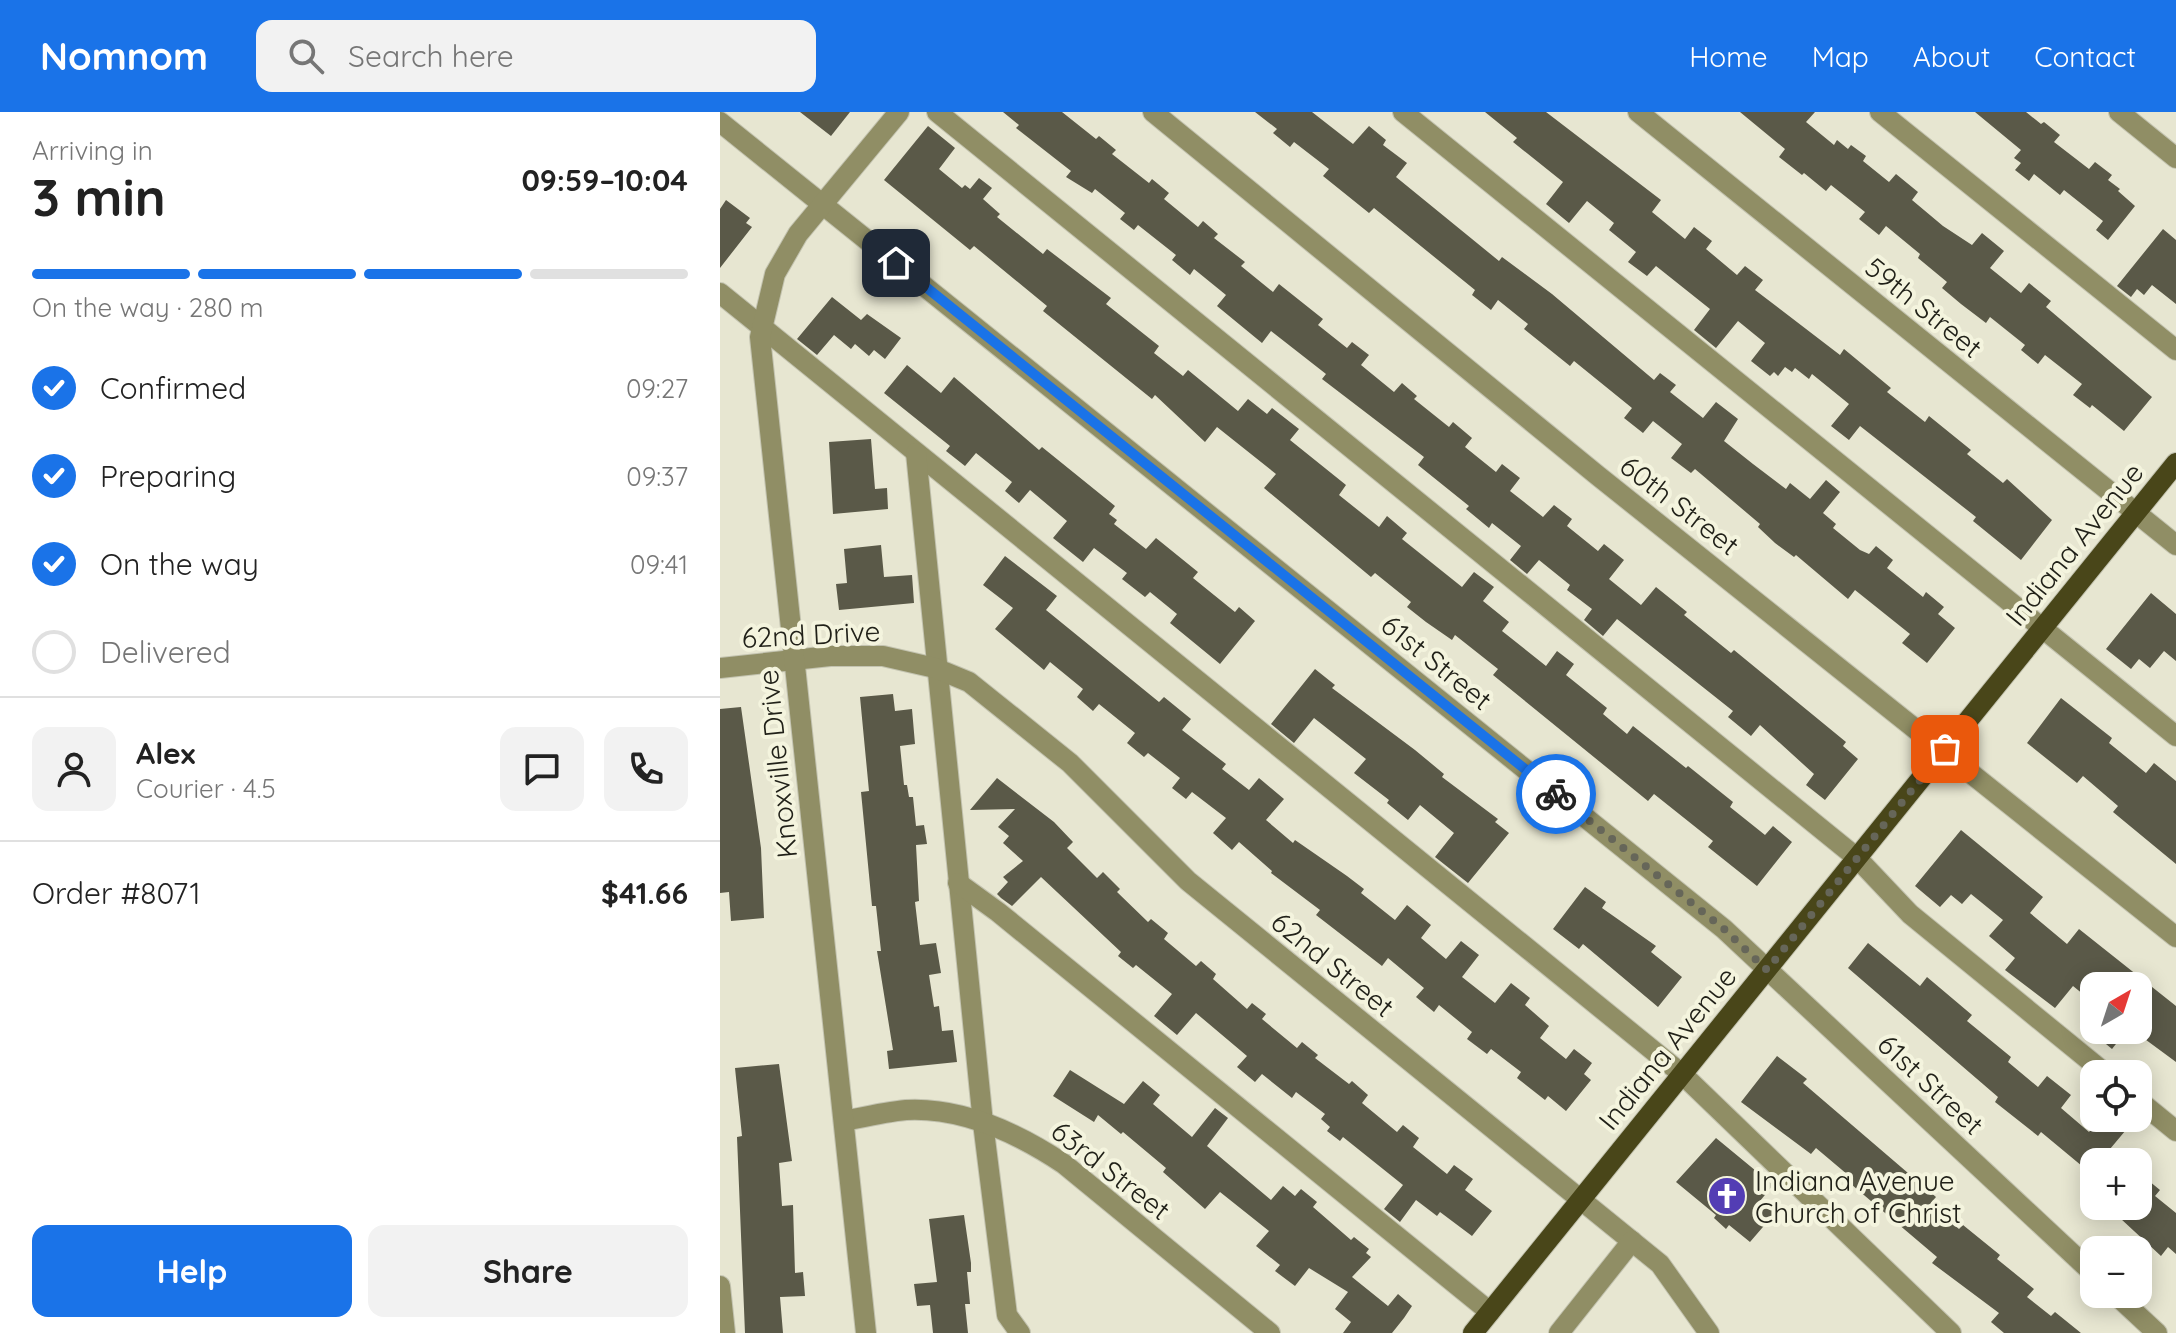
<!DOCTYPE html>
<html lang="en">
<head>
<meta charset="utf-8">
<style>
	:root { --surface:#fff; --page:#f2f2f2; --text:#222; --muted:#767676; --line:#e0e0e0; --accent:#1a73e8 }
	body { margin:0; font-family:Quicksand,sans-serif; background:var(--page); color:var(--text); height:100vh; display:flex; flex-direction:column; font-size:30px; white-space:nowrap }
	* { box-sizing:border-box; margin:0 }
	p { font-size:26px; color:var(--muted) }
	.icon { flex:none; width:44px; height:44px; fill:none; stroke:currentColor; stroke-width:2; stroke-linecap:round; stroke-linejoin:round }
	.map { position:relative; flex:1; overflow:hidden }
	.side { display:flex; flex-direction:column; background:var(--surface); width:720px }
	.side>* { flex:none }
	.needle { width:52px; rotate:39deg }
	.buttons { position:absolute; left:1360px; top:860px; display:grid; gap:16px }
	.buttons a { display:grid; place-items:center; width:72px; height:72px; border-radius:16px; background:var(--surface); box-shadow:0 4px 20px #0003; font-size:40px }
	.pin { position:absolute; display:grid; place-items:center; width:68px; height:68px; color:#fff; margin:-34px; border-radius:16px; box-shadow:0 4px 12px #0006 }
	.courier { position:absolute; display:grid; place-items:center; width:80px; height:80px; margin:-40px; border:6px solid #1a73e8; border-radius:50%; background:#fff; color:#222; box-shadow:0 2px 10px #0007 }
	.head em { font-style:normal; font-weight:700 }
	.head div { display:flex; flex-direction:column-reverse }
	.head { display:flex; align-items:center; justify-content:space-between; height:136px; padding:0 32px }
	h1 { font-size:52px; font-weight:700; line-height:60px }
	.bar { display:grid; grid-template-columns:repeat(4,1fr); gap:12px 8px; align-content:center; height:96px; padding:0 32px }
	.bar i { height:10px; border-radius:6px; background:var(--line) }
	.bar .active { background:var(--accent) }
	.bar p { grid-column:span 4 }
	.line { display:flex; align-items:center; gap:20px; padding:0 32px; border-top:2px solid var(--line) }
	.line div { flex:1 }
	.round { display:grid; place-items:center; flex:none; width:84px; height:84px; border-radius:16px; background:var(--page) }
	ol { padding:0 32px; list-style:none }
	li { display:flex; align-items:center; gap:24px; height:88px }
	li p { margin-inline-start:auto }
	li .icon { padding:8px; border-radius:50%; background:var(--accent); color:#fff; stroke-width:4 }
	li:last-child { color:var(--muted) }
	li i { width:44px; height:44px; border:4px solid var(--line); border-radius:50% }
	.cta { display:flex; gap:16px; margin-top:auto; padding:16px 32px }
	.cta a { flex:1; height:92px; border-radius:16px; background:var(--accent); color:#fff; font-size:32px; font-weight:700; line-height:92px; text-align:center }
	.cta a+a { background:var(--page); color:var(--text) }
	header { display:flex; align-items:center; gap:48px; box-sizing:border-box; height:112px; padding:0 40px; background:var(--accent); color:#fff }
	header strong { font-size:38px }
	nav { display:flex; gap:44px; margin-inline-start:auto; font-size:28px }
	.search { width:560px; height:72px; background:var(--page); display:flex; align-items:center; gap:20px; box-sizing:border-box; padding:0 28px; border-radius:16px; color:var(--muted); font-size:30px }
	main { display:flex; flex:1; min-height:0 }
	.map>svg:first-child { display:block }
	.building { fill:#5a5948 }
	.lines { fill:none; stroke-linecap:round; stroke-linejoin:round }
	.minor-casing { stroke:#c3c3b0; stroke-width:22 }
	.major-casing { stroke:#c3c3b0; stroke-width:22 }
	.minor { stroke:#908e65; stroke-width:20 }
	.major { stroke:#494619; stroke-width:20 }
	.done { stroke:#666659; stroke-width:8; stroke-dasharray:0 14.4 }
	.route { stroke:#1a73e8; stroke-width:10 }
	.labels { text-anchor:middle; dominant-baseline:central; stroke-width:8; stroke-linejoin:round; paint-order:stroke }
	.street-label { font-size:28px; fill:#212119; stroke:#f4f4de }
	.poi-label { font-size:28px; fill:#212119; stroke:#f4f4de; text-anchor:start }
</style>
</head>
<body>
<header>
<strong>Nomnom</strong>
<div class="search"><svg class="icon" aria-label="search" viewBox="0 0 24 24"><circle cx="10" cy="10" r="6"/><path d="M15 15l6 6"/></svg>Search here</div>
<nav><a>Home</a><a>Map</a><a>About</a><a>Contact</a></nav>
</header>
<main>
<section class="side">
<div class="head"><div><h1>3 min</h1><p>Arriving in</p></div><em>09:59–10:04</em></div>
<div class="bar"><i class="active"></i><i class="active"></i><i class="active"></i><i></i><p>On the way · 280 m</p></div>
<ol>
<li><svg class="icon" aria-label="check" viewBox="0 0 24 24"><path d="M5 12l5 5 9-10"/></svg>Confirmed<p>09:27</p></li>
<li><svg class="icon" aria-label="check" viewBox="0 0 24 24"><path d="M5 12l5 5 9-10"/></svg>Preparing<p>09:37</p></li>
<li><svg class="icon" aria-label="check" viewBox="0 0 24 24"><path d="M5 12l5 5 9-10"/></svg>On the way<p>09:41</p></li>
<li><i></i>Delivered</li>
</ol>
<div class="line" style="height:144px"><a class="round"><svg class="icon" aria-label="person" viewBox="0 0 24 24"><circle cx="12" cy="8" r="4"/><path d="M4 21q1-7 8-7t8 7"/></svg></a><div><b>Alex</b><p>Courier · 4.5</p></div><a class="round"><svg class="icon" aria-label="chat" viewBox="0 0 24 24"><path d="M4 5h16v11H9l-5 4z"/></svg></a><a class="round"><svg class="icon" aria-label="phone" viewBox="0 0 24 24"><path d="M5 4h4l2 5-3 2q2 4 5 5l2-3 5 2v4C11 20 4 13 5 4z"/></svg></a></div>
<div class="line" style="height:104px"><div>Order #8071</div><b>$41.66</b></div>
<div class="cta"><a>Help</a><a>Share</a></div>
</section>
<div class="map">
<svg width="1456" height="1221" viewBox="0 0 1456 1221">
	<rect width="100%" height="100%" fill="#e7e6d1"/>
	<!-- building -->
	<g class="building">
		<polygon points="80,0 130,0 111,24"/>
		<polygon points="283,0 342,0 376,27 379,24 396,38 392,42 429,71 432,67 449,81 444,87 478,115 483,109 498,122 494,126 525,150 521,154 553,180 559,172 603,207 598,213 627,236 632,230 649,243 641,253 674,280 682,271 697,284 694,287 729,315 733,310 752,326 745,335 776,360 782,352 800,366 790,379 823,405 834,393 852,407 847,414 878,439 884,432 904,448 889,467 921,493 936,475 967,500 964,503 1011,541 1014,538 1126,630 1123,634 1138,647 1105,688 1086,673 1094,662 1040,613 1031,624 1008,605 1013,599 897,507 883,524 864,508 872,497 847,478 850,473 819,448 807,462 790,448 801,434 772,411 769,416 746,397 749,394 698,353 704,345 602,267 606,262 551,219 542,231 497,194 506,183 474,157 470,163 452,148 456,143 418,113 414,118 400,107 405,101 375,77 372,81 346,65 351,59 296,16 299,13"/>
		<polygon points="535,0 592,0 633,32 649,14 666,28 663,33 687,51 676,65 779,149 782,145 832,182 934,268 940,261 956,273 950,280 983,306 996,290 1018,307 1004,329 1033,352 1066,377 1070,371 1090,387 1106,368 1120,380 1103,401 1116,412 1113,416 1140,438 1149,442 1156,434 1173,448 1167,456 1203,485 1206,480 1224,495 1218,502 1235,516 1207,551 1182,531 1190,522 1135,478 1128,487 1076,443 1074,445 1055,431 1038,415 1040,412 975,357 971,361 951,346 962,332 933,309 923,321 904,306 912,296 854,249 850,254 804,217 808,212 778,188 771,198 752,183 755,178 654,96 649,101 603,64 609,57 574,30 570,35 553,21 557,17"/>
		<polygon points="765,0 826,0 941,88 932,100 965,127 974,115 992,129 986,137 1017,163 1025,154 1043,168 1035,178 1120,243 1124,237 1171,276 1167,280 1205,310 1209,304 1251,338 1247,342 1283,371 1287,367 1332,408 1301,448 1253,409 1256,405 1140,314 1129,328 1111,314 1129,292 1092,262 1089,267 1075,256 1072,260 1065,255 1058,264 1054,260 1050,264 1031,249 1045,231 1018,209 996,236 974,218 990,197 936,154 927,164 908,150 916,140 889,118 894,111 867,89 849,111 826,92 843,70 793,30 797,26"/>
		<polygon points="1020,0 1095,0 1086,10 1114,33 1117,28 1128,37 1131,33 1146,44 1143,49 1169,70 1176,62 1198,80 1192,88 1223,114 1252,133 1262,121 1284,139 1270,156 1301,181 1309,171 1331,189 1326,195 1432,285 1404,319 1372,293 1370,296 1353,283 1362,272 1325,243 1318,252 1301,238 1305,233 1270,205 1266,211 1241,192 1222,176 1227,170 1198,146 1200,142 1166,114 1159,123 1139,107 1145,100 1111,73 1106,79 1084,61 1082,63 1059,45 1065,37"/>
		<polygon points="1255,0 1306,0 1321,12 1324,10 1340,23 1334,30 1369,57 1375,50 1392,63 1388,68 1400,77 1398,79 1415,94 1388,128 1376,118 1383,109 1344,78 1340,83 1314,62 1309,69 1295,58 1301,51 1294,46 1301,38"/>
		<polygon points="208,14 235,36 219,57 242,76 245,73 250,77 259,66 272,76 263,87 280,102 277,105 323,142 327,137 391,186 386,192 439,234 434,241 463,264 468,258 518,299 528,287 547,302 552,296 579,317 570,328 626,373 619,383 659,415 667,404 687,421 682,427 742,475 754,460 774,475 763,489 789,510 782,519 826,554 837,539 854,552 846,563 887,596 883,602 907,622 913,614 966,656 968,654 1013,690 1010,695 1045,723 1053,714 1072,730 1037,774 988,735 993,729 934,682 928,689 773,563 778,557 735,523 732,528 706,510 687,495 691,490 655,461 651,465 544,376 556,362 497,315 485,330 435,283 432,287 323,199 327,194 254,134 250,138 164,68"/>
		<polygon points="6,88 30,106 26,111 32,115 0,156 0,97"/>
		<polygon points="1443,117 1456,128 1456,192 1432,173 1424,183 1417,177 1411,185 1397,174"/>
		<polygon points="112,185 141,208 147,202 181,226 165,247 154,238 149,244 135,232 131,237 114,223 97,243 77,227"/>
		<polygon points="187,253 221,281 234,265 319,338 322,335 395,394 389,402 397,408 394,412 426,437 436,426 478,460 473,466 515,500 519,495 535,509 500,552 450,511 457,502 430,480 425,485 402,467 407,461 374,436 363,450 333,426 347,409 310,378 299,391 285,379 292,370 256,341 245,354 226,339 230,334 164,281"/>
		<polygon points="151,327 155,377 167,376 168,397 113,402 109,330"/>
		<polygon points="161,433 164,465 192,463 194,491 119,498 116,472 127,471 124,437"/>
		<polygon points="285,444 337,484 326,498 439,590 444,585 471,607 462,618 506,652 502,657 529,678 539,666 564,687 546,708 573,731 575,728 627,764 644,777 641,781 675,808 687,793 711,813 701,826 726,847 741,829 759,843 742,865 775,891 791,871 810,886 805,893 829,914 820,926 846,947 854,937 872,951 864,962 871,968 846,999 828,984 825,988 797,966 801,960 771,937 767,942 747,927 752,920 719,893 714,900 696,885 704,876 668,846 662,854 596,803 600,798 551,761 552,759 519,730 512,738 493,721 506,706 472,680 466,687 452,676 460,666 428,641 424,645 407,631 415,621 379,592 373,599 357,585 363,577 330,550 324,558 275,517 293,496 263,473"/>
		<polygon points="1431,481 1456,502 1456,549 1444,539 1430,556 1419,547 1411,557 1386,537"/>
		<polygon points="595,557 615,573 612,576 695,638 724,662 722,665 778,707 775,710 789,721 748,771 715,745 734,721 700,693 688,708 667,691 669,688 634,661 646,647 594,606 574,631 551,612"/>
		<polygon points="173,582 175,599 192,597 195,632 180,634 184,673 187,673 189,685 193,685 196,714 204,713 207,732 196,733 199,789 195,790 200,833 216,831 221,861 209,863 214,895 219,894 222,919 233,918 237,950 169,957 167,939 173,938 157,839 161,839 156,794 152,794 141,680 149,679 140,585"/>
		<polygon points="1341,586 1392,626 1389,631 1426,661 1434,651 1456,669 1456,752 1393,700 1398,694 1363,664 1357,671 1307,631"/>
		<polygon points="21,595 41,736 44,806 11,809 9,780 0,781 0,597"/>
		<polygon points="277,666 334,710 353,730 347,736 377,766 383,760 400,777 397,780 428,810 431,807 448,821 444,827 476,854 481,849 496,862 493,867 527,897 532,891 546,902 542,907 577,936 582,930 598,943 595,946 629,972 632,969 648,983 642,991 677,1020 683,1013 699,1026 693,1035 727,1062 734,1053 753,1067 745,1078 772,1099 752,1124 720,1100 717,1104 696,1088 680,1110 664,1097 683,1073 623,1025 620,1029 607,1019 610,1015 601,1007 605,1002 576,980 572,986 542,962 535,970 517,955 527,944 476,901 457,923 434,904 452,882 416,853 413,856 398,844 401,840 321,765 292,794 281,786 277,782 288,770 283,765 303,749 283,731 289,724 278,715 295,697 250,698"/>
		<polygon points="1241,718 1323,785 1310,801 1347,832 1359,817 1456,894 1456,950 1418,922 1418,874 1374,874 1374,891 1353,874 1335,896 1285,858 1295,846 1269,824 1283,808 1251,782 1242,792 1231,783 1220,795 1195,774"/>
		<polygon points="865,775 886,790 882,796 936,834 931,840 962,865 938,895 863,832 859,837 833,817"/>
		<polygon points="1148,831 1200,874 1207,865 1252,903 1247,909 1291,945 1288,950 1318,975 1327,964 1351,983 1341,996 1369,1020 1380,1006 1416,1006 1390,1037 1405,1050 1374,1050 1374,1064 1321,1020 1318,1024 1275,990 1278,985 1128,856"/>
		<polygon points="1369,918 1407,918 1392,937"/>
		<polygon points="1057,944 1087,967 1083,971 1216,1085 1209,1093 1239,1117 1243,1113 1280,1143 1277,1147 1314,1177 1307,1185 1331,1204 1335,1200 1361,1221 1284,1221 1271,1210 1279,1201 1212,1151 1217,1145 1125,1067 1128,1063 1096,1036 1091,1042 1021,990"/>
		<polygon points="59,952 72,1049 59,1051 62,1094 73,1093 75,1161 83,1160 85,1184 60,1185 63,1221 25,1221 17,1025 22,1024 15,956"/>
		<polygon points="350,958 404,992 423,969 440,983 433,992 472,1025 495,996 508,1006 487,1034 551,1088 563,1074 575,1084 581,1077 597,1090 593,1095 631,1128 634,1125 649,1137 646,1141 651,1145 632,1165 668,1194 678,1182 692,1194 684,1206 672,1221 623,1221 631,1210 615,1197 628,1180 589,1156 575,1174 555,1159 560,1153 536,1134 549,1119 500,1080 485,1097 443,1060 446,1056 403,1020 401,1022 378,1003 374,1010 333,984"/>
		<polygon points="996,1026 1053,1073 1040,1089 1055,1101 1030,1130 1009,1113 1006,1117 994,1106 996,1103 956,1070"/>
		<polygon points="1418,1060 1440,1078 1435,1084 1456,1101 1456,1142 1448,1135 1441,1144 1387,1094 1418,1094"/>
		<polygon points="244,1103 251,1151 251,1160 247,1160 250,1192 245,1192 248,1221 213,1221 210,1193 197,1194 194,1172 217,1170 209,1107"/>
	</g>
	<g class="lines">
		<defs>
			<g id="minor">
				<polyline points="217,0 1137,746 1190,802 1386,962"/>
				<polyline points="433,0 877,363 1456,825"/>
				<polyline points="683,0 1456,624"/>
				<polyline points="918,0 1456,433"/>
				<polyline points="1160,0 1456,238"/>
				<polyline points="1399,0 1456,46"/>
				<polyline points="0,10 1004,817 1374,1162"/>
				<polyline points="0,181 962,962 1231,1221"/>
				<polyline points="196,341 263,1011 287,1203 300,1221"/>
				<polyline points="0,556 110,544 163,544 215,556 249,570 350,651 468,769 940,1152 989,1221"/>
				<polyline points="238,771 278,800 770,1200"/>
				<polyline points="1418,988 1456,1019"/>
				<path d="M124,1009c20,-4 41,-9 62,-11 56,-3 113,24 158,54l206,169"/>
				<polyline points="0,1174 5,1221"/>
				<polyline points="1395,1182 1437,1221"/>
				<polyline points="146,1221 40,225 55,162 78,122 179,0"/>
				<polyline points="839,1221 912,1129"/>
			</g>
			<polyline id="major" points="753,1221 1456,351"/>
		</defs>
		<!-- minor casing -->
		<use href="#minor" class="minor-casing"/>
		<!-- major casing -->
		<use href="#major" class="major-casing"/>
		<!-- minor -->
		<use href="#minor" class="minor"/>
		<!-- major -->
		<use href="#major" class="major"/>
	</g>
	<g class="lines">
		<!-- done -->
		<polyline class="done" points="836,682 1004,817 1047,858 1225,637"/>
		<!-- route -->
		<polyline class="route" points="176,151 836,682"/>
	</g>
	<!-- icons -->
	<defs>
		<symbol id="church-disc" viewBox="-11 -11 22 22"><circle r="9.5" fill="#533db4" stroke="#f4f4de"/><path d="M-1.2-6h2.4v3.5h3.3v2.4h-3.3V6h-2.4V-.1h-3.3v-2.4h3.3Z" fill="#fff"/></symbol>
	</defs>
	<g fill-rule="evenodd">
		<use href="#church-disc" x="985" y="1062" width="44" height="44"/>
	</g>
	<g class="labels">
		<!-- street labels -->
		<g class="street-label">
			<text transform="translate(1204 195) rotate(39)">59th Street</text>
			<text transform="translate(960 393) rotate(38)">60th Street</text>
			<text transform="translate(1354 432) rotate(-51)">Indiana Avenue</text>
			<text transform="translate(91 522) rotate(-3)">62nd Drive</text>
			<text transform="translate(717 550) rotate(39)">61st Street</text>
			<text transform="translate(57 652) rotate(-96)">Knoxville Drive</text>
			<text transform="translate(613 852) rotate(39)">62nd Street</text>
			<text transform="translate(947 936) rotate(-51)">Indiana Avenue</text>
			<text transform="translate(1211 972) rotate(43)">61st Street</text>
			<text transform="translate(391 1058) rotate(38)">63rd Street</text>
		</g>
		<!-- poi labels -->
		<g class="poi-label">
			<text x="1035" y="1068">Indiana Avenue<tspan x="1035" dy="32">Church of Christ</tspan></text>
		</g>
	</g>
</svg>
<div class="buttons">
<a><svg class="needle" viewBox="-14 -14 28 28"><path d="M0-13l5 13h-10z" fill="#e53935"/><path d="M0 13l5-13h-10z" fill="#767676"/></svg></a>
<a><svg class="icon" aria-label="locate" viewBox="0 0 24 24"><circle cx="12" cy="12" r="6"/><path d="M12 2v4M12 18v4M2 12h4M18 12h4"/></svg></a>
<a>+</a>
<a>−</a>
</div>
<div class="pin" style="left:1225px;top:637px;background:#ea580c"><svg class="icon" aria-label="bag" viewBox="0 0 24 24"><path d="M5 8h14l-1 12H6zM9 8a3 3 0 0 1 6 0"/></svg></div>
<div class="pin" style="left:176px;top:151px;background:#1f2937"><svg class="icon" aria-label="home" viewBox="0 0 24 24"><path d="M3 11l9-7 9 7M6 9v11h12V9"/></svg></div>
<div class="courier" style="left:836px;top:682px"><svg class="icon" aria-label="bike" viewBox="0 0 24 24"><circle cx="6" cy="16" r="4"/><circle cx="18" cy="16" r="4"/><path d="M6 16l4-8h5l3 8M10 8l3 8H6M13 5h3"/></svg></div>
</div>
</main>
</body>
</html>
